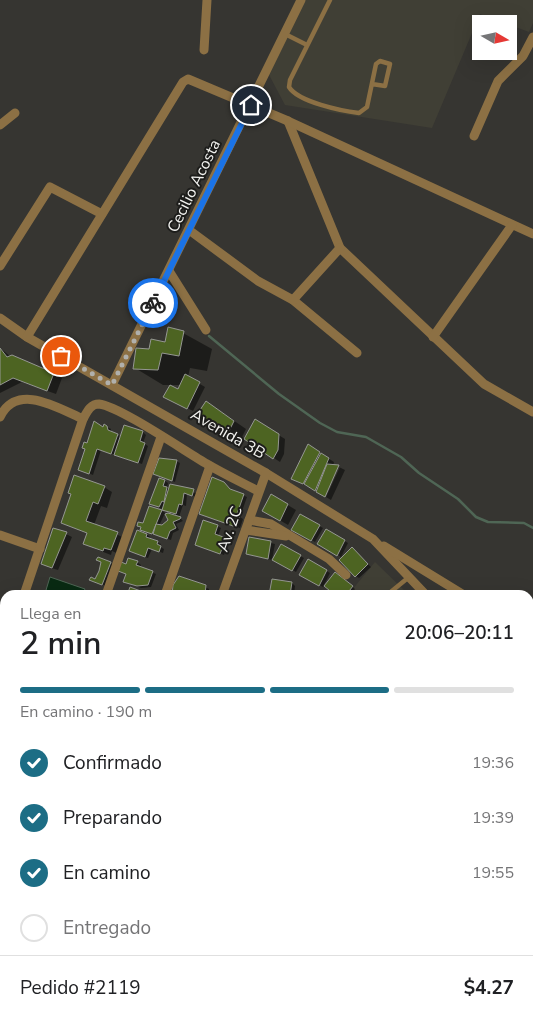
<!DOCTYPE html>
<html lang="es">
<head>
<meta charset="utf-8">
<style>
	:root { --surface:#fff; --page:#f6f6f6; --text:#202124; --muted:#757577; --line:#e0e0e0; --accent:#1c6d85 }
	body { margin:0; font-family:"Nunito Sans",sans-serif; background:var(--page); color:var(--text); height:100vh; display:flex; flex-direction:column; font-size:19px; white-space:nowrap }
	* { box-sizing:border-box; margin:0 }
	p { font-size:16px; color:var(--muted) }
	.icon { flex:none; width:28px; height:28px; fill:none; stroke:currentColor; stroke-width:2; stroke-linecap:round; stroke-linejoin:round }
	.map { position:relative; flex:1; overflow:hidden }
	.drawer { position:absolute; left:0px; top:590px; width:534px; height:440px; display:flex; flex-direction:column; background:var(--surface); border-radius:15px 15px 0 0; box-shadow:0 5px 20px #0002 }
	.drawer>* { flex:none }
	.needle { width:32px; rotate:99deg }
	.tools { position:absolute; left:472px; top:15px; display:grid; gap:10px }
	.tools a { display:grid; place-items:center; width:45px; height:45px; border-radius:0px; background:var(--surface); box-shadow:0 5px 20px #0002; font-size:25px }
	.pin { position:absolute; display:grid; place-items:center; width:42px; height:42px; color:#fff; margin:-21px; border:2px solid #fff; border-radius:50%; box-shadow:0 1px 5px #0007 }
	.courier { position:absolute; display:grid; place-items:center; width:50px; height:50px; margin:-25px; border:4px solid #1a73e8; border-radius:50%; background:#fff; color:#222; box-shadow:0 1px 6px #0007 }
	.summary em { font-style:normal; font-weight:600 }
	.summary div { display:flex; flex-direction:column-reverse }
	.summary { display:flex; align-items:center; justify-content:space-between; height:85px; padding:0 20px }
	h1 { font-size:32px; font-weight:600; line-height:38px }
	.bar { display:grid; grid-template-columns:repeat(4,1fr); gap:8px 5px; align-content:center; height:60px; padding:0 20px }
	.bar i { height:6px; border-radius:4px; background:var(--line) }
	.bar .current { background:var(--accent) }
	.bar p { grid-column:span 4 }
	.line { display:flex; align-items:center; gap:12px; padding:0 20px; border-top:1px solid var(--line) }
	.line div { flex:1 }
	ol { padding:0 20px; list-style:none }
	li { display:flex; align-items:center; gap:15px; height:55px }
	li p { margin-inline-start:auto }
	li .icon { padding:5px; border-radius:50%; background:var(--accent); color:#fff; stroke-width:4 }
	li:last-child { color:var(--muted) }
	li i { width:28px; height:28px; border:2px solid var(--line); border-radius:50% }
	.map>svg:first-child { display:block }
	.built { fill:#403f35 }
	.water { fill:#092a13; stroke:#4f6655 }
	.shadow { fill:#0007 }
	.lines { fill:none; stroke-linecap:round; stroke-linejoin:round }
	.stream { stroke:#4f6655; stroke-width:2.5 }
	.building { fill:#4d6422; stroke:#959792 }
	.service { stroke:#8c7044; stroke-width:4.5 }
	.minor { stroke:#8c7044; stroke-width:9 }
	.done { stroke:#b0b0ac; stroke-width:5; stroke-dasharray:0 9 }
	.route { stroke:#1a73e8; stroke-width:6 }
	.labels { text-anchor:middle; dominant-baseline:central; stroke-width:4; stroke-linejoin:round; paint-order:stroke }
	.street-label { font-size:16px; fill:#f2f2ef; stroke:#1d1d1b }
</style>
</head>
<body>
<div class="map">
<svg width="533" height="1030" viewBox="0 0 533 1030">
	<rect width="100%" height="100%" fill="#363531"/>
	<!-- built -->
	<g class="built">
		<polygon points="301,0 533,0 533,23 529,32 480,14 432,128 285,105 267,71"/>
		<polygon points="375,562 409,595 352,595 352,590"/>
	</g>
	<!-- water -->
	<polygon class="water" points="50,577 85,589 82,595 59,595 46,590"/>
	<!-- shadow -->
	<g class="shadow">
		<polygon points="183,333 212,349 207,371 190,368 188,377 205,387 193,411 171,400 181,385 163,385 135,368 150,350 166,344"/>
		<polygon points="0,348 11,357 62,378 56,394 22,382 0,393"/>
		<polygon points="207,402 246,429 240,441 198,416"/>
		<polygon points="256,421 285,439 284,454 280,462 246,439"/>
		<polygon points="107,427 111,429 111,433 121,437 143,432 146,435 143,443 148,446 142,464 101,450 93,475 83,471 87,444"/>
		<polygon points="314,449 334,462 333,466 339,467 345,470 331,500 326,497 340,467 337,467 324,496 293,478"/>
		<polygon points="172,459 180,463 175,482 159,476"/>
		<polygon points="165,481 168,483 167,488 170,490 197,493 196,497 187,494 186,506 183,505 179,517 183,521 176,524 179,530 173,533 171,540 143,531 150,537 149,539 161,544 160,547 164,549 163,553 152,549 148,558 134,553 143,525 162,511 165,513 159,526 163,526 170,521 167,515 171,513 154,505"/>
		<polygon points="223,483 233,491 247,497 240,517 243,519 240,528 201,514"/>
		<polygon points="104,487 112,492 107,508 101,506 94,525 125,538 119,554 112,551 111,555 93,548 85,544 88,534 62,523 72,494"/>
		<polygon points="271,495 296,510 288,525 264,511"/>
		<polygon points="300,516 323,528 315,542 293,529"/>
		<polygon points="217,526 221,528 218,536 229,541 224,555 200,546"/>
		<polygon points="326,530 348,543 341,557 319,544"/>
		<polygon points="66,534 72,537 58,570 48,567"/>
		<polygon points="250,538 275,544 272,560 247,554"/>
		<polygon points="281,546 304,558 296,572 274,559"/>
		<polygon points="352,549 371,567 359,578 356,576"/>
		<polygon points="308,560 330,573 323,587 301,574"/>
		<polygon points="137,562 141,565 140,568 156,574 151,587 141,588 128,583 127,566"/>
		<polygon points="110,563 114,565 106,586 95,582"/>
		<polygon points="339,576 355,589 351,595 337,595"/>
		<polygon points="292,583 295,586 294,595 270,595"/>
		<polygon points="205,587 209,589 209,595 173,595"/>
		<polygon points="323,591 327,593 329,595 320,595"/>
		<polygon points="5,670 5,682 2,680"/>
		<polygon points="161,1025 182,1025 180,1028 183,1030 159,1030"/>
	</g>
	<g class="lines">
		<!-- stream -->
		<polyline class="stream" points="209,336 279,394 320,423 337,432 366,437 401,457 419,473 458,499 476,517 488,522 524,523 533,528"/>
	</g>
	<!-- building -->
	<g class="building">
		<polygon points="168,327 184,331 179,356 162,353 158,370 133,369 136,348 149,349 151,339 165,342"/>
		<polygon points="0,348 7,357 12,355 54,373 47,391 13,378 0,385"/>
		<polygon points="185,374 200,382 187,409 163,397 170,385 178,389"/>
		<polygon points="206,401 234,421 227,435 196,416"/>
		<polygon points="255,419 279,434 278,450 273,459 244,439"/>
		<polygon points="94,421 103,427 104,424 107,426 108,430 118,434 111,454 97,449 89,474 78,470 85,449 82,448 84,442 87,443"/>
		<polygon points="124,425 143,431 140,441 145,443 138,463 114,455"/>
		<polygon points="308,444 320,452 303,484 291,479"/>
		<polygon points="321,453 329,458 315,491 304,484"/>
		<polygon points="159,458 177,460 172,481 153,474"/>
		<polygon points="327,464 339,465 325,497 316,492"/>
		<polygon points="74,475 105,486 98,504 93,502 86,521 118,532 111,550 104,548 103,551 83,544 87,533 61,523 71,494 68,493"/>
		<polygon points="212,477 224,482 230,489 244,494 237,514 240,515 236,527 199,514"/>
		<polygon points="159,478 165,480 163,486 167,487 164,502 162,501 159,507 149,504"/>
		<polygon points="170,484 194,489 192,496 184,493 182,505 179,504 176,514 162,510"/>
		<polygon points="271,494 288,504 280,521 262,511"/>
		<polygon points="149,506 162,510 152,534 140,530 141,527 137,526 138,522 143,523"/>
		<polygon points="168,513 181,517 180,519 173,522 176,528 170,531 167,539 153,534 156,524 162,525 168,520 165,514"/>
		<polygon points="300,514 320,525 311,541 291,530"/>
		<polygon points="203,520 218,525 215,534 226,538 220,554 195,545"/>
		<polygon points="53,528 67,532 52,568 41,564"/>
		<polygon points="326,529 345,540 337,556 317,544"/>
		<polygon points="137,530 147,534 146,537 158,541 157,544 161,546 159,552 148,548 145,557 129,551"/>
		<polygon points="249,537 271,541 268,559 246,554"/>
		<polygon points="281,544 301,555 292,571 272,560"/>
		<polygon points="352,547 368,564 355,577 339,560"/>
		<polygon points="98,557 111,562 102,585 89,580 91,577 95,579 99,571 101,562 96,560"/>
		<polygon points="128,558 138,561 136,565 153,571 148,585 137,586 123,582 126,574 118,571 121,562 126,564"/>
		<polygon points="308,559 327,570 319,586 299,575"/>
		<polygon points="335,572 353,586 346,595 335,595 324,586"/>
		<polygon points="179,576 206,585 205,595 172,595 173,585"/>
		<polygon points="272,579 292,582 290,595 269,595"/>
		<polygon points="130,587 146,593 145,595 114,595 115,592 127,595"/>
		<polygon points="160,1025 176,1025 179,1026 178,1030 158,1030"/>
		<polygon points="213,1025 223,1025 229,1028 229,1030 211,1030"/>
		<polygon points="254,1025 270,1029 271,1026 282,1030 252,1030"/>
	</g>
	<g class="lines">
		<!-- service -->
		<g class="service">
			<path d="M330,0l-40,80 -1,7c9,15 53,24 70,26l8,-6 9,-43 4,-3 10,3 -5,22 -13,-2"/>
			<polyline points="285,34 307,45"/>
			<polyline points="387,595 409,577"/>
		</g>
		<!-- minor -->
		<g class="minor">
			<polyline points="204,50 207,0"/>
			<polyline points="288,121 340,248 484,384 533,412"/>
			<polyline points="0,125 15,113"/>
			<polyline points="474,136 498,81 523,56 533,37"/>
			<polyline points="189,230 258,281 293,300 357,353"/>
			<polyline points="0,266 50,187 102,214"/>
			<polyline points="169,271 206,330"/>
			<polyline points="293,300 340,248"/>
			<polyline points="0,318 27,337 266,473 373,539 426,595"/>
			<polyline points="27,337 183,82 188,79 288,121 533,234"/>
			<polyline points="433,337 512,225"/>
			<polyline points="112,385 301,0"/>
			<path d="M0,417c17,-35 58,-9 83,2"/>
			<polyline points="249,520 271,524 329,559 346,575"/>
			<polyline points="246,530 286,536"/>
			<polyline points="0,535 40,549"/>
			<polyline points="384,546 464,595"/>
			<path d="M24,595l59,-176c4,-7 7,-15 16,-15 20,2 87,48 108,60 17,10 34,18 51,27"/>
			<polyline points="106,595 161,437"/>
			<polyline points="165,595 210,466"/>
			<polyline points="222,595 266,473"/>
			<polyline points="529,635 533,638"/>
			<polyline points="0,665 5,650"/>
			<polyline points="0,694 5,696"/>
			<polyline points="529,700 533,704"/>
			<polyline points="0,750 5,752"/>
			<polyline points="0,875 5,875"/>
			<polyline points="0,994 5,998"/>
			<polyline points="43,1025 55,1030"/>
			<polyline points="302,1025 316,1030"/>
			<polyline points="520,1025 529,1030"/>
			<polyline points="155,1030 157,1025"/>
			<polyline points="248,1030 250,1025"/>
		</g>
	</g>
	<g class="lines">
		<!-- done -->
		<polyline class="done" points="61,356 112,385 153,303"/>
		<!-- route -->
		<polyline class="route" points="153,303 251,105"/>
	</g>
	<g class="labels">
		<!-- street labels -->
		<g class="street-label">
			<text transform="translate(194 186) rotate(-64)">Cecilio Acosta</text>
			<text transform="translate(228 434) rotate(30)">Avenida 3B</text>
			<text transform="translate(230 529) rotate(-71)">Av. 2C</text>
		</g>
	</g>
</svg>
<div class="tools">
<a><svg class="needle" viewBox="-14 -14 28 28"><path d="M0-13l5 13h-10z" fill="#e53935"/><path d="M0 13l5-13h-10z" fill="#757577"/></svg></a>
</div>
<div class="pin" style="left:61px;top:356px;background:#ea580c"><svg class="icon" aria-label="bag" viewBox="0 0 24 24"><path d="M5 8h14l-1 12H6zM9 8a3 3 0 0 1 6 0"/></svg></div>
<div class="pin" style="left:251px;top:105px;background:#1f2937"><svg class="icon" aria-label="home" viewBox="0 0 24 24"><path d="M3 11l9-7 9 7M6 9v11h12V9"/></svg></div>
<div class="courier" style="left:153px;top:303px"><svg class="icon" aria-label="bike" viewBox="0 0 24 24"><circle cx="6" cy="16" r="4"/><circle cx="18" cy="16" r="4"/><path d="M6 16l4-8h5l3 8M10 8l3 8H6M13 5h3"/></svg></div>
<section class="drawer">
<div class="summary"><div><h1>2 min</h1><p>Llega en</p></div><em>20:06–20:11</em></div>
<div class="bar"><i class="current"></i><i class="current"></i><i class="current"></i><i></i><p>En camino · 190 m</p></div>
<ol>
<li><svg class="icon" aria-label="check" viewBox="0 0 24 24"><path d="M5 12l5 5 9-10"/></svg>Confirmado<p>19:36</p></li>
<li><svg class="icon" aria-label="check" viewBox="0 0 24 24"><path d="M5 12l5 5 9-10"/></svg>Preparando<p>19:39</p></li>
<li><svg class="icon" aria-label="check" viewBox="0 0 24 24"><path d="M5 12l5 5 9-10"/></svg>En camino<p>19:55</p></li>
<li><i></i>Entregado</li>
</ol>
<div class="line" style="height:65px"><div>Pedido #2119</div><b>$4.27</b></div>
</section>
</div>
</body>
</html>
